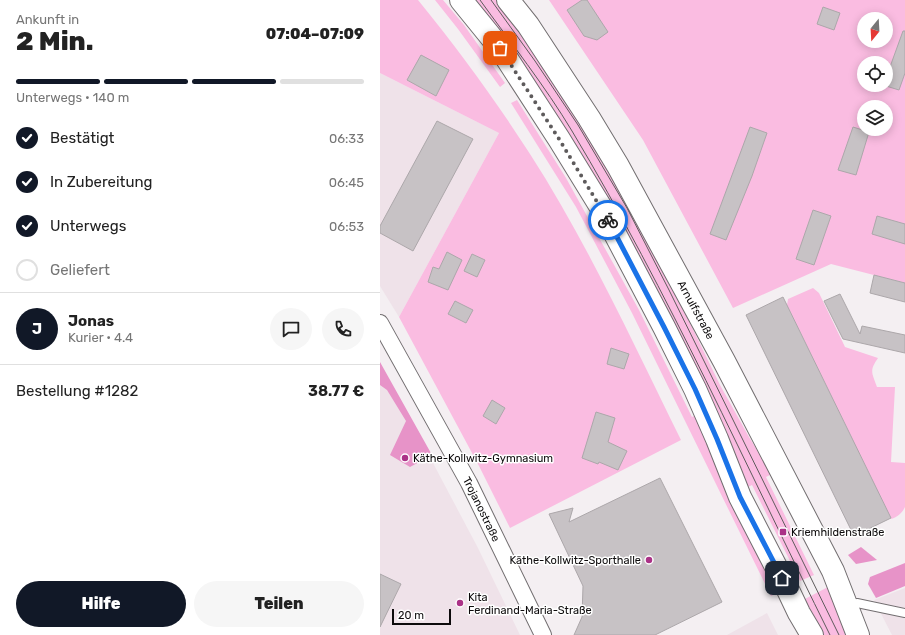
<!DOCTYPE html>
<html lang="de">
<head>
<meta charset="utf-8">
<style>
	:root { --surface:#fff; --page:#f6f6f6; --text:#222; --muted:#767676; --line:#e0e0e0; --accent:#111827 }
	body { margin:0; font-family:Rubik,sans-serif; background:var(--page); color:var(--text); height:100vh; display:flex; flex-direction:column; font-size:15px; white-space:nowrap }
	* { box-sizing:border-box; margin:0 }
	p { font-size:13px; color:var(--muted) }
	.icon { flex:none; width:22px; height:22px; fill:none; stroke:currentColor; stroke-width:2; stroke-linecap:round; stroke-linejoin:round }
	.map { position:relative; flex:1; overflow:hidden }
	.side { display:flex; flex-direction:column; background:var(--surface); width:380px }
	.side>* { flex:none }
	.needle { width:26px; rotate:198deg }
	.buttons { position:absolute; left:477px; top:12px; display:grid; gap:8px }
	.buttons a { display:grid; place-items:center; width:36px; height:36px; border-radius:50%; background:var(--surface); box-shadow:0 2px 10px #0003; font-size:20px }
	.scale { position:absolute; left:12px; bottom:10px; width:59px; box-sizing:border-box; padding-left:4px; border:2px solid #0d0b0c; border-top:0; font-size:11px; line-height:14px; white-space:nowrap; color:#0d0b0c; -webkit-text-stroke:3px #fff; paint-order:stroke }
	.pin { position:absolute; display:grid; place-items:center; width:34px; height:34px; color:#fff; margin:-17px; border-radius:8px; box-shadow:0 2px 6px #0006 }
	.courier { position:absolute; display:grid; place-items:center; width:40px; height:40px; margin:-20px; border:3px solid #1a73e8; border-radius:50%; background:#fff; color:#222; box-shadow:0 1px 5px #0007 }
	.summary em { font-style:normal; font-weight:800 }
	.summary div { display:flex; flex-direction:column-reverse }
	.summary { display:flex; align-items:center; justify-content:space-between; height:68px; padding:0 16px }
	h1 { font-size:26px; font-weight:800; line-height:30px }
	.bar { display:grid; grid-template-columns:repeat(4,1fr); gap:6px 4px; align-content:center; height:48px; padding:0 16px }
	.bar i { height:5px; border-radius:3px; background:var(--line) }
	.bar .current { background:var(--accent) }
	.bar p { grid-column:span 4 }
	.line { display:flex; align-items:center; gap:10px; padding:0 16px; border-top:1px solid var(--line) }
	.line div { flex:1 }
	.round { display:grid; place-items:center; flex:none; width:42px; height:42px; border-radius:21px; background:var(--page) }
	ol { padding:0 16px; list-style:none }
	li { display:flex; align-items:center; gap:12px; height:44px }
	li p { margin-inline-start:auto }
	li .icon { padding:4px; border-radius:50%; background:var(--accent); color:#fff; stroke-width:4 }
	li:last-child { color:var(--muted) }
	li i { width:22px; height:22px; border:2px solid var(--line); border-radius:50% }
	.cta { display:flex; gap:8px; margin-top:auto; padding:8px 16px }
	.cta a { flex:1; height:46px; border-radius:24px; background:var(--accent); color:#fff; font-size:16px; font-weight:800; line-height:46px; text-align:center }
	.cta a+a { background:var(--page); color:var(--text) }
	main { display:flex; flex:1; min-height:0 }
	.map>svg:first-child { display:block }
	.built { fill:#efe2e9 }
	.green { fill:#fabce1; fill-rule:evenodd }
	.forest { fill:#e793c8 }
	.building { fill:#c7c2c5; stroke:#aca7aa }
	.lines { fill:none; stroke-linecap:round; stroke-linejoin:round }
	.service-casing { stroke:#726e70; stroke-width:10 }
	.minor-casing { stroke:#726e70; stroke-width:18 }
	.primary-casing { stroke:#726e70; stroke-width:24 }
	.service { stroke:#fff; stroke-width:8 }
	.minor { stroke:#fff; stroke-width:16 }
	.primary { stroke:#fff; stroke-width:22 }
	.tram { stroke:#5e5b5c; stroke-width:1 }
	.done { stroke:#5e5b5c; stroke-width:4; stroke-dasharray:0 7.2 }
	.route { stroke:#1a73e8; stroke-width:5 }
	.poi-dot { fill:#ab3287; stroke:#fff; stroke-width:1.5 }
	.labels { text-anchor:middle; dominant-baseline:central; stroke-width:3; stroke-linejoin:round; paint-order:stroke }
	.street-label { font-size:11px; fill:#0d0b0c; stroke:#fff }
	.poi-label { font-size:11px; fill:#0d0b0c; stroke:#fff; text-anchor:start }
</style>
</head>
<body>
<main>
<section class="side">
<div class="summary"><div><h1>2 Min.</h1><p>Ankunft in</p></div><em>07:04–07:09</em></div>
<div class="bar"><i class="current"></i><i class="current"></i><i class="current"></i><i></i><p>Unterwegs · 140 m</p></div>
<ol>
<li><svg class="icon" aria-label="check" viewBox="0 0 24 24"><path d="M5 12l5 5 9-10"/></svg>Bestätigt<p>06:33</p></li>
<li><svg class="icon" aria-label="check" viewBox="0 0 24 24"><path d="M5 12l5 5 9-10"/></svg>In Zubereitung<p>06:45</p></li>
<li><svg class="icon" aria-label="check" viewBox="0 0 24 24"><path d="M5 12l5 5 9-10"/></svg>Unterwegs<p>06:53</p></li>
<li><i></i>Geliefert</li>
</ol>
<div class="line" style="height:72px"><b class="round" style="background:var(--accent);color:#fff">J</b><div><b>Jonas</b><p>Kurier · 4.4</p></div><a class="round"><svg class="icon" aria-label="chat" viewBox="0 0 24 24"><path d="M4 5h16v11H9l-5 4z"/></svg></a><a class="round"><svg class="icon" aria-label="phone" viewBox="0 0 24 24"><path d="M5 4h4l2 5-3 2q2 4 5 5l2-3 5 2v4C11 20 4 13 5 4z"/></svg></a></div>
<div class="line" style="height:52px"><div>Bestellung #1282</div><b>38.77 €</b></div>
<div class="cta"><a>Hilfe</a><a>Teilen</a></div>
</section>
<div class="map">
<svg width="525" height="635" viewBox="0 0 525 635">
	<rect width="100%" height="100%" fill="#f4eff2"/>
	<!-- built -->
	<g class="built">
		<polygon points="0,73 119,133 19,317 0,286"/>
		<polygon points="0,363 98,548 140,635 0,635"/>
		<polygon points="525,588 525,635 512,635 494,600"/>
		<polygon points="387,613 398,635 347,635"/>
	</g>
	<!-- green -->
	<g class="green">
		<path d="M0,0h38c40,49 78,101 112,154 58,90 104,191 151,286l-171,88 -31,-62 -80,-149 100,-184 -119,-60z"/>
		<polygon points="55,0 63,0 84,25 125,83 120,87 78,29"/>
		<polygon points="94,0 117,0 159,58 203,122 293,288 340,385 369,437 392,474 386,477 434,575 420,581 372,485 366,488"/>
		<path d="M169,0h356v283l-74,-19 -98,44 -90,-168zM484,19h22v22h-22zM484,63h22v22h-22zM484,107h22v22h-22z"/>
		<polygon points="137,100 186,178 259,310 312,417 316,415 397,593 391,596 252,313 196,207 131,103"/>
		<path d="M433,288l6,5 26,54 33,11c-9,13 -6,15 -1,29h18l-4,75 14,1v44c-3,6 -7,10 -14,12l-104,-214 1,-6z"/>
		<polygon points="448,587 468,635 443,635 423,600"/>
	</g>
	<!-- forest -->
	<g class="forest">
		<polygon points="0,362 52,455 30,467 10,455 26,421 7,390 0,385"/>
		<polygon points="481,547 497,560 476,564 468,555"/>
		<polygon points="525,563 525,586 496,598 488,584 490,577"/>
	</g>
	<!-- building -->
	<g class="building">
		<polygon points="202,0 207,0 228,32 217,40 204,36 187,10"/>
		<polygon points="443,7 460,13 454,30 437,24"/>
		<polygon points="523,31 525,31 525,73 519,90 506,86 506,78"/>
		<polygon points="41,55 69,70 56,96 27,80"/>
		<polygon points="57,121 93,139 33,251 0,233 0,226"/>
		<polygon points="370,127 387,133 372,176 346,240 330,234"/>
		<polygon points="473,127 489,132 476,175 458,170"/>
		<polygon points="433,210 451,216 434,265 416,259"/>
		<polygon points="497,216 525,224 525,244 492,234"/>
		<polygon points="67,252 82,260 68,290 48,282 53,267 59,269"/>
		<polygon points="92,254 105,260 97,277 84,271"/>
		<polygon points="494,275 525,283 525,302 490,293"/>
		<polygon points="460,294 480,334 482,326 525,335 525,353 463,339 444,301"/>
		<polygon points="403,297 511,518 474,536 366,315"/>
		<polygon points="75,301 93,310 86,323 68,314"/>
		<polygon points="231,348 249,354 244,369 227,364"/>
		<polygon points="112,400 125,408 116,424 103,416"/>
		<polygon points="216,412 235,418 228,442 247,451 238,470 219,462 218,464 202,458"/>
		<polygon points="280,478 342,602 275,635 194,635 202,617 203,586 169,514 193,508 189,522"/>
		<polygon points="0,574 21,584 0,627"/>
	</g>
	<g class="lines">
		<defs>
			<polyline id="service" points="468,606 477,603 525,613"/>
			<g id="minor">
				<path id="s1" d="M0,323l89,160 74,152"/>
			</g>
			<g id="primary">
				<polyline points="81,0 120,48 179,139 222,209 284,327 315,389 337,439 360,497 409,592 419,613 432,635"/>
				<path id="s2" d="M128,0l20,25 61,93 29,48 106,195 109,210 25,64"/>
			</g>
		</defs>
		<!-- service casing -->
		<use href="#service" class="service-casing"/>
		<!-- minor casing -->
		<use href="#minor" class="minor-casing"/>
		<!-- primary casing -->
		<use href="#primary" class="primary-casing"/>
		<!-- service -->
		<use href="#service" class="service"/>
		<!-- minor -->
		<use href="#minor" class="minor"/>
		<!-- primary -->
		<use href="#primary" class="primary"/>
		<!-- tram -->
		<g class="tram">
			<path d="M100,0c31,43 65,86 92,131 97,162 174,335 258,504"/>
			<polyline points="111,0 155,61 198,125 247,208 289,290 459,635"/>
		</g>
	</g>
	<g class="lines">
		<!-- done -->
		<polyline class="done" points="120,48 179,139 228,220"/>
		<!-- route -->
		<polyline class="route" points="228,220 284,327 315,389 337,439 360,497 402,578"/>
	</g>
	<!-- markers -->
	<g class="poi-dot">
		<circle cx="25" cy="458" r="4"/>
		<rect x="399" y="528" width="8" height="8" rx="2"/>
		<circle cx="269" cy="560" r="4"/>
		<circle cx="80" cy="603" r="4"/>
	</g>
	<g class="labels">
		<!-- street labels -->
		<g class="street-label">
			<text stroke="none"><textPath href="#s2" startOffset="363">Arnulfstraße</textPath></text>
			<text stroke="none"><textPath href="#s1" startOffset="212">Trojanostraße</textPath></text>
		</g>
		<!-- poi labels -->
		<g class="poi-label">
			<text x="33" y="458">Käthe-Kollwitz-Gymnasium</text>
			<text x="411" y="532">Kriemhildenstraße</text>
			<text x="261" y="560" text-anchor="end">Käthe-Kollwitz-Sporthalle</text>
			<text x="88" y="597">Kita<tspan x="88" dy="13">Ferdinand-Maria-Straße</tspan></text>
		</g>
	</g>
</svg>
<div class="buttons">
<a><svg class="needle" viewBox="-14 -14 28 28"><path d="M0-13l5 13h-10z" fill="#e53935"/><path d="M0 13l5-13h-10z" fill="#767676"/></svg></a>
<a><svg class="icon" aria-label="locate" viewBox="0 0 24 24"><circle cx="12" cy="12" r="6"/><path d="M12 2v4M12 18v4M2 12h4M18 12h4"/></svg></a>
<a><svg class="icon" aria-label="layers" viewBox="0 0 24 24"><path d="M12 4l9 5-9 5-9-5zM3 14l9 5 9-5"/></svg></a>
</div>
<div class="scale">20 m</div>
<div class="pin" style="left:120px;top:48px;background:#ea580c"><svg class="icon" aria-label="bag" viewBox="0 0 24 24"><path d="M5 8h14l-1 12H6zM9 8a3 3 0 0 1 6 0"/></svg></div>
<div class="pin" style="left:402px;top:578px;background:#1f2937"><svg class="icon" aria-label="home" viewBox="0 0 24 24"><path d="M3 11l9-7 9 7M6 9v11h12V9"/></svg></div>
<div class="courier" style="left:228px;top:220px"><svg class="icon" aria-label="bike" viewBox="0 0 24 24"><circle cx="6" cy="16" r="4"/><circle cx="18" cy="16" r="4"/><path d="M6 16l4-8h5l3 8M10 8l3 8H6M13 5h3"/></svg></div>
</div>
</main>
</body>
</html>
